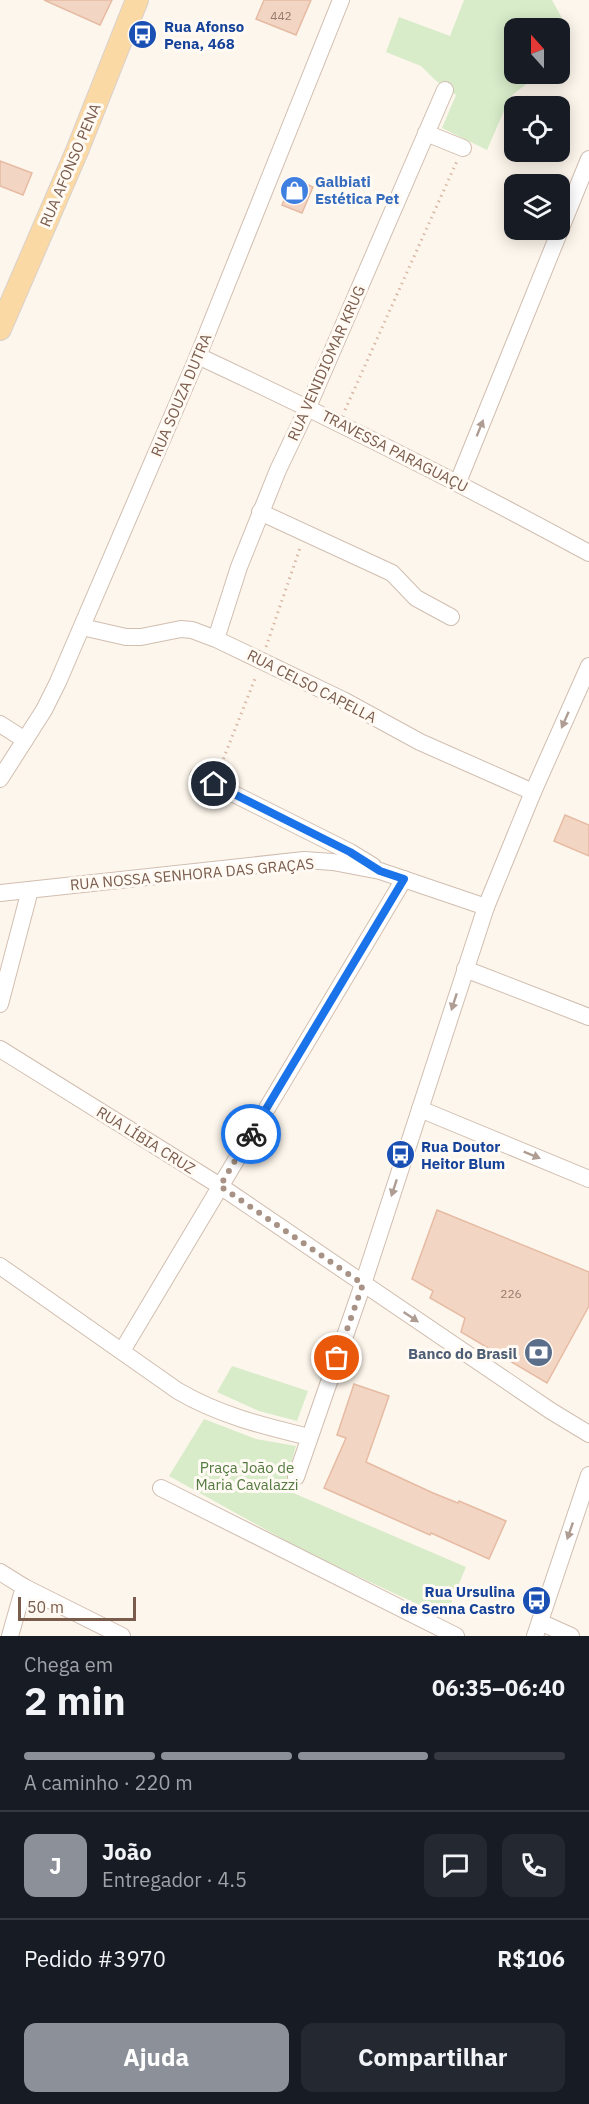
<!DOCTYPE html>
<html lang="pt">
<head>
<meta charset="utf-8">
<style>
	:root { --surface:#171b24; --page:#242831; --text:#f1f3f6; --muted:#9ea1a6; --line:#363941; --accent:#8c9099 }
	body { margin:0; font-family:"IBM Plex Sans",sans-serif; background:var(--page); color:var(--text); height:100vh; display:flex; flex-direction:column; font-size:22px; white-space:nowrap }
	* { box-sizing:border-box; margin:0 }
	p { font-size:20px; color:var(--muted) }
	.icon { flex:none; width:33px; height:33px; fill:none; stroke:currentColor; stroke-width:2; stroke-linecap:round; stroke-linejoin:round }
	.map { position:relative; height:1636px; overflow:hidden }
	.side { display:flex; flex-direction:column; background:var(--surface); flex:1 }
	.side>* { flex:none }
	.needle { width:39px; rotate:339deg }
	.fabs { position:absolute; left:504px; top:18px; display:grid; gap:12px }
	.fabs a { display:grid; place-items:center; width:66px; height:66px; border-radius:12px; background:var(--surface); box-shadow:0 3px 15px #0003; font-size:30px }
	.scale { position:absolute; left:18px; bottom:15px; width:118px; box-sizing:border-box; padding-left:6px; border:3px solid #7a5c4d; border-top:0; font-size:16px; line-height:21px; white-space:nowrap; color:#7a5c4d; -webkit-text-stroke:4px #fffaf3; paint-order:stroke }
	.pin { position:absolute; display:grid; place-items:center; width:51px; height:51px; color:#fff; margin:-26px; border:3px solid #fff; border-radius:50%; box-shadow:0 2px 6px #0007 }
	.courier { position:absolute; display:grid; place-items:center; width:60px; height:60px; margin:-30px; border:4px solid #1a73e8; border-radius:50%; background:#fff; color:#222; box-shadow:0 2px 8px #0007 }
	.headline em { font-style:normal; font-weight:700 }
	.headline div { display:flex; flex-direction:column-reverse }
	.headline { display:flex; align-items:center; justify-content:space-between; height:102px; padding:0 24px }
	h1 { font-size:39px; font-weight:700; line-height:45px }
	.bar { display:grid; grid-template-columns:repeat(4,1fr); gap:9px 6px; align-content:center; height:72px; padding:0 24px }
	.bar i { height:8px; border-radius:4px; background:var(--line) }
	.bar .selected { background:var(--accent) }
	.bar p { grid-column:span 4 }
	.line { display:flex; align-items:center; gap:15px; padding:0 24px; border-top:2px solid var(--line) }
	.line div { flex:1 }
	.round { display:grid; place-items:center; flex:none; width:63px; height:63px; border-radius:12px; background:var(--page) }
	.action { display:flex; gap:12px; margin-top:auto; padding:12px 24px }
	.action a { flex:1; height:69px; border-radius:12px; background:var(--accent); color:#fff; font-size:24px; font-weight:700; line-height:69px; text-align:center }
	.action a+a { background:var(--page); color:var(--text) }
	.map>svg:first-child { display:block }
	.green { fill:#d8ecc9 }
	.building { fill:#f3d5c3; stroke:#e6bba3; stroke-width:1.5 }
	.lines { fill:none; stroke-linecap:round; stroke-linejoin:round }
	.minor-casing { stroke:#d1beb0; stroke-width:18 }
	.major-casing { stroke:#dad1cd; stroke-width:24 }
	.path { stroke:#d9b8a5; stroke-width:3; stroke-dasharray:1.5 4.5; stroke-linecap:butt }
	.minor { stroke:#fff; stroke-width:16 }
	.major { stroke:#fbd9a5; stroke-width:22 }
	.oneway { fill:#af9d94 }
	.done { stroke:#a89285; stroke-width:6; stroke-dasharray:0 10.8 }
	.route { stroke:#1a73e8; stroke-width:8 }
	.labels { text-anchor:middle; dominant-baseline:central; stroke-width:6; stroke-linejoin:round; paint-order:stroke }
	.number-label { font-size:12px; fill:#987a6a }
	.transit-label { font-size:15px; font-weight:bold; fill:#164399; stroke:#fffaf3; text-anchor:start }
	.street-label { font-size:15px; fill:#7a5c4d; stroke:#fffaf3 }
	.shop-label { font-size:15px; font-weight:bold; fill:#366cbe; stroke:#fffaf3; text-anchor:start }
	.service-label { font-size:15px; font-weight:bold; fill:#4e5e75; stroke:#fffaf3; text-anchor:end }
	.park-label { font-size:15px; fill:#537a41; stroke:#fffaf3 }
</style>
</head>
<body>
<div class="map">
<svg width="589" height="1636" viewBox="0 0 589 1636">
	<rect width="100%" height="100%" fill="#fdf6ec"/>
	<!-- green -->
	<g class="green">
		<polygon points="464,0 552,0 563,20 559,28 514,28 514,74 539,74 510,97 487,150 442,128 456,95 435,80 421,66 386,52 399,17 450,36"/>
		<polygon points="232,1366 308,1391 297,1421 259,1411 217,1392"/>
		<polygon points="204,1419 256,1439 296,1446 284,1489 466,1567 445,1617 308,1553 169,1476"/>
	</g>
	<!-- building -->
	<g class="building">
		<polygon points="44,0 112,0 100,25"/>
		<polygon points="264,0 311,0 296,35 256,19"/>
		<polygon points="0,161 32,173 23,195 0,186"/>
		<polygon points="293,179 313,187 302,213 282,205"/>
		<polygon points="565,815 589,825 589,856 554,841"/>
		<polygon points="437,1210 589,1272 589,1306 547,1383 461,1332 465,1318 430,1298 433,1291 412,1279"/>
		<polygon points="354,1384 389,1396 366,1462 433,1493 458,1503 459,1501 506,1521 489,1559 431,1533 430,1535 324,1488 346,1438 337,1435"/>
	</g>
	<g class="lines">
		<defs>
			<g id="minor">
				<polyline points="426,133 463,148"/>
				<path d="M198,356c133,62 262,127 391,197"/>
				<polyline points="458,482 589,159"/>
				<polyline points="260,512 392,573 416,598 451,617"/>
				<polyline points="82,627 126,637 141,637 181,629 192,630 216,639 343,700 420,742 533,792"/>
				<polyline points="216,639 239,567 278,470 308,407 445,90"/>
				<polyline points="0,724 25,740"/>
				<polyline points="198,776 350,852 373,866"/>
				<polyline points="0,779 44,710 58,682 198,356 341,0"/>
				<polyline points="0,893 304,860 333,862 380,871 486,907"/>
				<polyline points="465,969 589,1017"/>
				<polyline points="0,1004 30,890"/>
				<polyline points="0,1049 220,1186 551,1411 589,1434"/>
				<polyline points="420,1109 589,1179"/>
				<path d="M0,1266l178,125c41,24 85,35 131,46"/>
				<polyline points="122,1351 404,879"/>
				<polyline points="296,1477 363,1284 486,907 533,792 589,666"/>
				<polyline points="161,1488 456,1636"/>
				<polyline points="0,1572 24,1587 122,1636"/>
				<polyline points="540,1622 571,1636"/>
				<polyline points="10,1636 24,1587"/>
				<polyline points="535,1636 589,1475"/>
			</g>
			<polyline id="major" points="0,329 77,151 137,0"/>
		</defs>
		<!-- minor casing -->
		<use href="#minor" class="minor-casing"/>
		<!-- major casing -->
		<use href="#major" class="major-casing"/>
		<!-- path -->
		<g class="path">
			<polyline points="345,410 457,161"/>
			<polyline points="266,647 300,548"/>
			<polyline points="219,770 256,676"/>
		</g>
		<!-- minor -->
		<use href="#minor" class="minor"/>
		<!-- major -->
		<use href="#major" class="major"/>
	</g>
	<!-- one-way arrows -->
	<defs><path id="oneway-solid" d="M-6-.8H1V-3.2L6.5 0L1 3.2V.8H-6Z" transform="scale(1.5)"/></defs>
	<g class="oneway">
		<use href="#oneway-solid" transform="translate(480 428) rotate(-68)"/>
		<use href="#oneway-solid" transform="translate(565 720) rotate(114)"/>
		<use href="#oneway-solid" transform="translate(454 1002) rotate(108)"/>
		<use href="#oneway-solid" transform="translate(532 1155) rotate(22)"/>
		<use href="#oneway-solid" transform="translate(394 1188) rotate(108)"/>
		<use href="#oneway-solid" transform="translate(411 1317) rotate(34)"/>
		<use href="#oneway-solid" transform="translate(570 1531) rotate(109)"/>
	</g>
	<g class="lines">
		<!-- done -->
		<polyline class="done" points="251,1134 220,1186 363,1284 337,1358"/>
		<!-- route -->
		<polyline class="route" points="214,784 350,852 380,871 404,879 251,1134"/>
	</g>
	<!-- icons -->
	<defs>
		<symbol id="bus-disc" viewBox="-11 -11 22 22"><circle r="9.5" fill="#1a4fb4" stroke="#fffaf3"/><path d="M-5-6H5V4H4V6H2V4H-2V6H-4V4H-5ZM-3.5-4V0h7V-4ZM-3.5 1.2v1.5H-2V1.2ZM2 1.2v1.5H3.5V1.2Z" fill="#fff"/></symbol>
		<symbol id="shop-disc" viewBox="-11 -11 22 22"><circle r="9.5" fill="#3f7fe0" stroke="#fffaf3"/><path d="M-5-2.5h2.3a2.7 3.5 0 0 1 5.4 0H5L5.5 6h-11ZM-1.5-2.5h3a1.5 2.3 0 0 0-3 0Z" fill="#fff"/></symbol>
		<symbol id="bank-disc" viewBox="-11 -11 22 22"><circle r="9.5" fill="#5c6f8a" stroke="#fffaf3"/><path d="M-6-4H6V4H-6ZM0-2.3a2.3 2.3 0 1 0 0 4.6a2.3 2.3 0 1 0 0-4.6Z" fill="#fff"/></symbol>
	</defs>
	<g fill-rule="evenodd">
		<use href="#bus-disc" x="126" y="18" width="33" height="33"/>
		<use href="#shop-disc" x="278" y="174" width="33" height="33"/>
		<use href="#bus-disc" x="384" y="1138" width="33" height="33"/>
		<use href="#bank-disc" x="522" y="1336" width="33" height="33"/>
		<use href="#bus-disc" x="520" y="1584" width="33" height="33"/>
	</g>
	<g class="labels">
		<!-- number labels -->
		<g class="number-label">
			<text x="281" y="15">442</text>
			<text x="511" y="1293">226</text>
		</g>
		<!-- transit labels -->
		<g class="transit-label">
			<text x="164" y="26">Rua Afonso<tspan x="164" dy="17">Pena, 468</tspan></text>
			<text x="421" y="1146">Rua Doutor<tspan x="421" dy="17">Heitor Blum</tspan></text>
			<text x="515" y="1591" text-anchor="end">Rua Ursulina<tspan x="515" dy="17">de Senna Castro</tspan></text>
		</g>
		<!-- street labels -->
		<g class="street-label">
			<text transform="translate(70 165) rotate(-67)">RUA AFONSO PENA</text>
			<text transform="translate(326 363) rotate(-66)">RUA VENIDIOMAR KRUG</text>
			<text transform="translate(181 395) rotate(-67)">RUA SOUZA DUTRA</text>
			<text transform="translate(395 451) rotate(27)">TRAVESSA PARAGUAÇU</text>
			<text transform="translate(312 686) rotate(27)">RUA CELSO CAPELLA</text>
			<text transform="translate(192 874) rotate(-5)">RUA NOSSA SENHORA DAS GRAÇAS</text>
			<text transform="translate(146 1140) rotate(32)">RUA LÍBIA CRUZ</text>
		</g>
		<!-- shop labels -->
		<g class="shop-label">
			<text x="315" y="181">Galbiati<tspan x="315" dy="17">Estética Pet</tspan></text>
		</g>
		<!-- service labels -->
		<g class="service-label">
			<text x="517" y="1353">Banco do Brasil</text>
		</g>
		<!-- park labels -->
		<g class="park-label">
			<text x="247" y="1467">Praça João de<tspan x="247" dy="17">Maria Cavalazzi</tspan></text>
		</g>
	</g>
</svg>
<div class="fabs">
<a><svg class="needle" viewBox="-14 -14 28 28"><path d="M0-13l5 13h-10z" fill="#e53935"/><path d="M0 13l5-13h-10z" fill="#9ea1a6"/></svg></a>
<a><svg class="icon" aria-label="locate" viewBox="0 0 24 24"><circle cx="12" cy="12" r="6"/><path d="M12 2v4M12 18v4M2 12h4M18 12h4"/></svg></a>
<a><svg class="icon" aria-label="layers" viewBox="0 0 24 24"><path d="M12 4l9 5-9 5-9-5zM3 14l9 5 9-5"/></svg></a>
</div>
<div class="scale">50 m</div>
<div class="pin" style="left:337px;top:1358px;background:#ea580c"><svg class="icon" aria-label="bag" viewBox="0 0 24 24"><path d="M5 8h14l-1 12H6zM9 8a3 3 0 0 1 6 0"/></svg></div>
<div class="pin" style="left:214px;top:784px;background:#1f2937"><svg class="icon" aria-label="home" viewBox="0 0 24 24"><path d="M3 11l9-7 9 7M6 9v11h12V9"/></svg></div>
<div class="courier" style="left:251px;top:1134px"><svg class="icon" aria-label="bike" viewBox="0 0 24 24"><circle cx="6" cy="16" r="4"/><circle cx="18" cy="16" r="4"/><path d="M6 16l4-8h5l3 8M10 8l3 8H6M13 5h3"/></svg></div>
</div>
<section class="side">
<div class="headline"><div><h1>2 min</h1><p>Chega em</p></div><em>06:35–06:40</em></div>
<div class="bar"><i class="selected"></i><i class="selected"></i><i class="selected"></i><i></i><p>A caminho · 220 m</p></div>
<div class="line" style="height:108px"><b class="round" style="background:var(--accent);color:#fff">J</b><div><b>João</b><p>Entregador · 4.5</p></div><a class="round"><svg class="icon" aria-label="chat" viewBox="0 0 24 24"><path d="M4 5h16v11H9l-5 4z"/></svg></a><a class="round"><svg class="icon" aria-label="phone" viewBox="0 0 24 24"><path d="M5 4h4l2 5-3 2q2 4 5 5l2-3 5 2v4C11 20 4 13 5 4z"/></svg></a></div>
<div class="line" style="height:78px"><div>Pedido #3970</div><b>R$106</b></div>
<div class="action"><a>Ajuda</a><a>Compartilhar</a></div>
</section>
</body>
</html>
